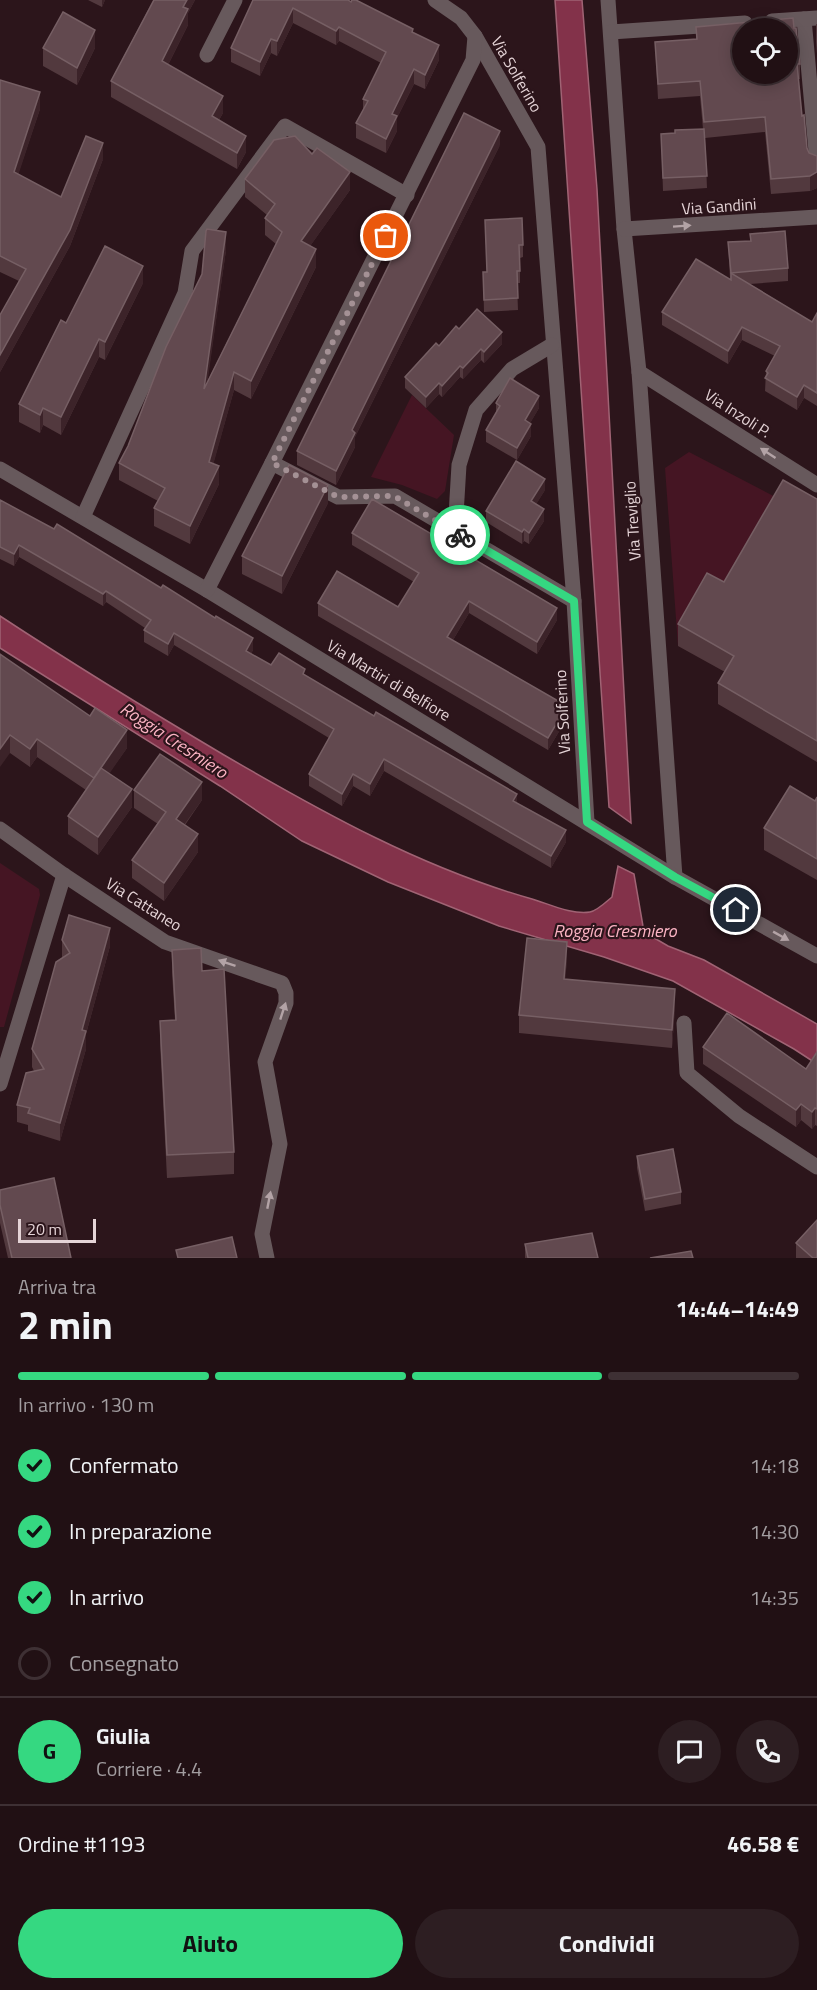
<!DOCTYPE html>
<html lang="it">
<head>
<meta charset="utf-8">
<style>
	:root { --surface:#211014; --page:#2d1e22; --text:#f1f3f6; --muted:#a29da0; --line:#3e3034; --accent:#35d881 }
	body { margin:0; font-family:"Titillium Web",sans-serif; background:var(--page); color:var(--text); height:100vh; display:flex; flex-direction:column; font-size:22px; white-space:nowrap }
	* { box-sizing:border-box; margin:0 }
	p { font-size:20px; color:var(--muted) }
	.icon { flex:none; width:33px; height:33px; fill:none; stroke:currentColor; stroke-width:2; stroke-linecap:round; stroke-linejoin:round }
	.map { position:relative; height:1258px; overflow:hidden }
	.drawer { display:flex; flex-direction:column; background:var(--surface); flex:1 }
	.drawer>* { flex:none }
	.controls { position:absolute; left:732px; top:18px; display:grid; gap:12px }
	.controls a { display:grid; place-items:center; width:66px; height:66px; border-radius:50%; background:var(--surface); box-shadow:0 3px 15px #0003,0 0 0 2px var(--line); font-size:30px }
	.scale { position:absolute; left:18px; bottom:15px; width:78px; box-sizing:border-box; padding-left:6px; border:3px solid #e5d4d7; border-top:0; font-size:16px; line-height:21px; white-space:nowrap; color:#e5d4d7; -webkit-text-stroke:4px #2c151b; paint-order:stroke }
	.pin { position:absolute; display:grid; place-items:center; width:51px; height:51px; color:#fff; margin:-26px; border:3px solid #fff; border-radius:50%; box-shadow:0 2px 6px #0007 }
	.courier { position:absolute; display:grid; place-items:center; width:60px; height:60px; margin:-30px; border:4px solid #35d881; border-radius:50%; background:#fff; color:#222; box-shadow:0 2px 8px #0007 }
	.summary em { font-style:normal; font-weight:700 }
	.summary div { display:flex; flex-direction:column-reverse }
	.summary { display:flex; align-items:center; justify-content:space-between; height:102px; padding:0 18px }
	h1 { font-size:39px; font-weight:700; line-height:45px }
	.bar { display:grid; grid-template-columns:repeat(4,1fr); gap:9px 6px; align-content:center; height:72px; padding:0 18px }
	.bar i { height:8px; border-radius:4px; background:var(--line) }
	.bar .current { background:var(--accent) }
	.bar p { grid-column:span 4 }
	.line { display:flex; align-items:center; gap:15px; padding:0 18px; border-top:2px solid var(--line) }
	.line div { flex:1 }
	.round { display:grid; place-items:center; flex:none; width:63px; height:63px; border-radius:32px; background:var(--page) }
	ol { padding:0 18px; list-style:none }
	li { display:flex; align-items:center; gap:18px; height:66px }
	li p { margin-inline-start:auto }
	li .icon { padding:6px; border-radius:50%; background:var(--accent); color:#111; stroke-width:4 }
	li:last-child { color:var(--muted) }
	li i { width:33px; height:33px; border:3px solid var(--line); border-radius:50% }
	.button { display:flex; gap:12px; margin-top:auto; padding:12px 18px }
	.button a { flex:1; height:69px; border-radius:36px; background:var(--accent); color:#111; font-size:24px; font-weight:700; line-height:69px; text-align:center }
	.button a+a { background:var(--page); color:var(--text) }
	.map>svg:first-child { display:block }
	.green { fill:#451523 }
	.water { fill:#83324a; stroke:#a06374; stroke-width:1.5 }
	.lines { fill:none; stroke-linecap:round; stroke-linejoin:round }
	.minor { stroke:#67595c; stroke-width:15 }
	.wall { fill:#52393e }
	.shaded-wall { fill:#3c2329 }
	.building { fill:#62494f; stroke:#765f64; stroke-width:1.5; fill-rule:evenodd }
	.oneway { fill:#b3a3a6 }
	.done { stroke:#a49195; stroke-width:6; stroke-dasharray:0 10.8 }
	.route { stroke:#35d881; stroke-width:8 }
	.labels { text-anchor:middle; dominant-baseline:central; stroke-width:4.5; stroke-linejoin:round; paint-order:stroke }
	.street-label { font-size:16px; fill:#e5d4d7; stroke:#2c151b }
	.water-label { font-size:18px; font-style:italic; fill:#fbb3c3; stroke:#2c151b }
</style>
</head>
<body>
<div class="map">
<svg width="817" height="1258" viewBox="0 0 817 1258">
	<rect width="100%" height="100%" fill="#2c151b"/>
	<!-- green -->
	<g class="green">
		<polygon points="412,395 454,435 445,491 437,499 402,485 371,477"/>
		<polygon points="689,452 783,501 724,603 707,594 678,646 665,468"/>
		<polygon points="0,863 39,889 40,895 4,1027 0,1027"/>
	</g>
	<!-- water -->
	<g class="water">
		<polygon points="555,0 582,0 597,189 631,823 609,807"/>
		<path d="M0,616c73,48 148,94 224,139 98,57 198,113 308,144 17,5 40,16 58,13 7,-1 16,-10 22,-15l6,-31 16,8 10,58 24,14 36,14 113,64v40l-23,-15 -121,-68 -69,-24 -105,-31 -111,-44 -86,-41 -82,-55 -220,-138z"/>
	</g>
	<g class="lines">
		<!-- minor -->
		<g class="minor">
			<polyline points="435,0 461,18 475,36 538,147 574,601 587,822"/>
			<polyline points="608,0 624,229 639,372 675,877"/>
			<polyline points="804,19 817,162"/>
			<polyline points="772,21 817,18"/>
			<polyline points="611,32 745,23"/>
			<polyline points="207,55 235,0"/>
			<polyline points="624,229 817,217"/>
			<polyline points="639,372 817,485"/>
			<polyline points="272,463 338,497 395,496 574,601"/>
			<polyline points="0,469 207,590 675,877 817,956"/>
			<polyline points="83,517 185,293 192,251 285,126 407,195"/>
			<polyline points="455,532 459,465 476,410 512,369 552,345"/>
			<polyline points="207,590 272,463 462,82 473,60 475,36"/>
			<polyline points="0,829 64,875 165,942 282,983 286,993 286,1003 265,1062 280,1144 262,1234 267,1258"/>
			<polyline points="684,1023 687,1073 739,1116 817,1167"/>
			<polyline points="0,1084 64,875"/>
		</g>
	</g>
	<!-- wall -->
	<g class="wall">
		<polygon points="88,0 105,0 102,7"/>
		<polygon points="153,0 195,0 188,13 188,25 168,65 223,113 219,120 246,152 237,169 111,97 111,81"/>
		<polygon points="253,0 413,33 439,60 425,89 414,84 397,118 397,131 386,153 356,138 356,123 363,111 363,99 381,63 339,41 336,45 293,23 277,56 271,53 260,76 231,62 231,48"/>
		<polygon points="816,24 817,24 817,54 816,42"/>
		<polygon points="696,27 794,28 800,64 800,79 798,79 802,116 807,148 809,153 817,156 817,188 810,191 771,194 765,132 705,138 707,188 663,191 661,134 675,133 703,129 700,96 658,99 655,42 696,39"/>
		<polygon points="43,48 95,48 77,85 43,66"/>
		<polygon points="0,80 40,109 18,174 61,197 103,159 70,246 0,372 0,315 19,281 0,272"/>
		<polygon points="500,145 355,437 355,447 336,485 297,465 297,451"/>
		<polygon points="312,154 350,190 310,246 316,267 251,399 234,390 213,464 219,484 190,544 154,526 154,508 158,501 119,480 119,463 128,446 226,250 207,382 276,244 265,235 265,218 267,215 245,197 245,179"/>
		<polygon points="485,220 523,245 523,257 520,258 520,283 517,283 518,310 484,312 483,272 487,272"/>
		<polygon points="750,234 788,268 788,281 750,284 812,322 817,313 817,406 804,398 797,410 765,391 766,371 775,356 742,340 728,364 662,325 662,312 730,279 728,242 750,241"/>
		<polygon points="143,283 105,360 99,357 61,435 43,425 40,433 19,422 19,404 66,323"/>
		<polygon points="459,329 502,344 484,363 481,360 463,379 460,377 442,397 439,394 426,408 405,388 405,377 439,346"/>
		<polygon points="496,403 539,408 530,423 531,436 517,460 486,442 486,430 496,414"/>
		<polygon points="545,490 536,504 544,521 529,544 524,541 522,544 486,522 486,511"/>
		<polygon points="817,499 817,762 718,704 718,683 725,672 678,646 678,624 724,582"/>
		<polygon points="0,500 253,650 251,654 271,665 305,675 517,803 566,842 551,868 384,771 370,796 353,786 342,806 309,786 309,774 329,738 174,645 168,656 144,642 144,630 145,628 106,602 103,606 19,557 14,566 0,559"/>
		<polygon points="328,503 282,594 242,574 242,556"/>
		<polygon points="352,533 557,620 537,654 469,613 453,640 567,718 548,750 318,616 318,603 398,607 414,582 352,545"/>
		<polygon points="0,654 127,748 109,773 132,807 98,855 68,834 68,816 86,790 37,757 30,767 10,753"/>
		<polygon points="134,790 202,800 185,825 198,852 164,901 132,878 132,860 158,824 134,808"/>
		<polygon points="817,797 817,880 764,850 764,828 815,801"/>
		<polygon points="62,940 110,946 86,1034 86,1049 60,1141 28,1131 28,1125 17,1122 17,1105 34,1071 32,1067 32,1049 62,958"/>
		<polygon points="172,950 202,971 234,1152 234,1174 167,1178 160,1043 160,1021 175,1020 172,973"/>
		<polygon points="567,960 565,979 675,1007 672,1048 519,1033 519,1015"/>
		<polygon points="703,1047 806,1069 817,1052 817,1126 815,1125 812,1129 801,1120 796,1127 703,1064"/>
		<polygon points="637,1156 681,1192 681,1204 645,1211 637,1168"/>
		<polygon points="0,1190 71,1258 8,1258 0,1223"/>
		<polygon points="796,1243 817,1258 796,1258"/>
		<polygon points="525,1244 598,1258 525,1258"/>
	</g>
	<!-- shaded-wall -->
	<g class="shaded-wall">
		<polygon points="102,0 105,0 102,7"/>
		<polygon points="187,0 195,0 188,13 188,25 162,77 162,61"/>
		<polygon points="293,8 293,23 277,56 277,41"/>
		<polygon points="339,27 339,41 336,45 336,31"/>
		<polygon points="95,30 95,48 77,85 77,68"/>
		<polygon points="271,39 271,53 260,76 260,62"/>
		<polygon points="439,45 439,60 425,89 425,75"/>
		<polygon points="414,69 414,84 397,118 397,131 386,153 386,139 392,114"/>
		<polygon points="40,92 40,109 14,188 14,172"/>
		<polygon points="223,96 223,113 212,132 212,116"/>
		<polygon points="500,131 500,145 355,437 355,447 336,485 336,471 352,430"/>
		<polygon points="246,136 246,152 237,169 237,153"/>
		<polygon points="103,143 103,159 70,246 0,372 0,355"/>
		<polygon points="350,172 350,190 301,259 301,241"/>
		<polygon points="817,172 817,188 810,191 810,176"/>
		<polygon points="226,232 226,250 204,407 204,389"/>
		<polygon points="316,249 316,267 251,399 251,381"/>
		<polygon points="143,266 143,283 105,360 105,342"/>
		<polygon points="742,327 742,340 728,364 728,351"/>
		<polygon points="502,332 502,344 484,363 484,352"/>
		<polygon points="99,339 99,357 61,435 61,417"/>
		<polygon points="481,349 481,360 463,379 463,368"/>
		<polygon points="460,366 460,377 442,397 442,386"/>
		<polygon points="234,372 234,390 209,480 209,462"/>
		<polygon points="439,383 439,394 426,408 426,397"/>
		<polygon points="804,385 804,398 797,410 797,397"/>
		<polygon points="539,396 539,408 525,432 525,420"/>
		<polygon points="43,408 43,425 40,433 40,415"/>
		<polygon points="531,424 531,436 517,460 517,448"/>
		<polygon points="219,466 219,484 190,544 190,526"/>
		<polygon points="545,479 545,490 531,513 531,501"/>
		<polygon points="328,485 328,503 282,594 282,576"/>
		<polygon points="544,509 544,521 529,544 529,533"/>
		<polygon points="524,529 524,541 522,544 522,532"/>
		<polygon points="19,545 19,557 14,566 14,554"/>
		<polygon points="106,591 106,602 103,606 103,594"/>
		<polygon points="469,601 469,613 447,650 447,637"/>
		<polygon points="557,608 557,620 537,654 537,642"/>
		<polygon points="174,633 174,645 168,656 168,644"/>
		<polygon points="253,638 253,650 246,663 246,651"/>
		<polygon points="567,706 567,718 548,750 548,738"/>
		<polygon points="127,730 127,748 94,796 94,778"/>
		<polygon points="10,735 10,753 0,767 0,749"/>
		<polygon points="37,739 37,757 30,767 30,749"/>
		<polygon points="384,759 384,771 370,796 370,784"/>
		<polygon points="353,774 353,786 342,806 342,794"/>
		<polygon points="202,782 202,800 176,836 176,819"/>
		<polygon points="132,789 132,807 98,855 98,837"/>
		<polygon points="517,794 517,806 513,801"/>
		<polygon points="566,830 566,842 551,868 551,856"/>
		<polygon points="198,834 198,852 164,901 164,883"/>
		<polygon points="110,928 110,946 86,1034 86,1049 60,1141 60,1123 82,1030"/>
		<polygon points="567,942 567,960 564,997 564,979"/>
		<polygon points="675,989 675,1007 672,1048 672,1030"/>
		<polygon points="801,1104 801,1120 796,1127 796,1110"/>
		<polygon points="815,1108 815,1125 812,1129 812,1112"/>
	</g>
	<!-- building -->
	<g class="building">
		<polygon points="154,0 187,0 183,7 188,9 162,61 223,96 212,116 246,136 237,153 111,81"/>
		<polygon points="253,0 348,0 351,2 352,0 356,0 413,29 412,32 439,45 425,75 414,69 392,114 397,116 386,139 356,123 368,101 363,99 386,52 339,27 336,31 293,8 277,41 271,39 260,62 231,48"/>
		<polygon points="63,12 95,30 77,68 43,48"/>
		<path d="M793,18l1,10h2l4,36h-3l5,52 2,-1 3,33 2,5 8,3v16l-7,4 -39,3 -6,-62 -61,5 -4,-41 -42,3 -3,-42 42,-3 -1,-12zM742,28h46v46h-46z"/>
		<polygon points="0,80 40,92 14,172 61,197 86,136 103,143 70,230 0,355 0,315 26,269 0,256"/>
		<polygon points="464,113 500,131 352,430 355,433 336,471 297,451"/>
		<polygon points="704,129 707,176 663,178 661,134 675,133 675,130"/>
		<polygon points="295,136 312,154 317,148 350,172 301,241 316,249 251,381 234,372 209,462 219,466 190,526 154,508 165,488 119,463 128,446 166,347 202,274 206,231 207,229 226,232 204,389 282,232 265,218 275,204 245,179 274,140"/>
		<polygon points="522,218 523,245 519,245 520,271 517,271 518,298 484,300 483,272 487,272 485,220"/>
		<polygon points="785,231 788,268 731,273 728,242 751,241 750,234"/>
		<polygon points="105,246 143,266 105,342 99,339 61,417 43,408 40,415 19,404 61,320 66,323"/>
		<polygon points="696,259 731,280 731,273 812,322 817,313 817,393 804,385 797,397 765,378 768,373 766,371 780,346 742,327 728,351 662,312"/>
		<polygon points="477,309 502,332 484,352 481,349 463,368 460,366 442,386 439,383 426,397 405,377 436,343 439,346 456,326 459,329"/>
		<polygon points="510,378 539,396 525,420 531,424 517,448 486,430 500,406 496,403"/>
		<polygon points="516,461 545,479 531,501 544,509 529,533 524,529 522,532 486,511"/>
		<polygon points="289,465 328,485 282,576 242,556"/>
		<polygon points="783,480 817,499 817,741 718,683 734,656 678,624 707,573 724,582"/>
		<polygon points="372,499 557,608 537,642 469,601 447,637 567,706 548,738 318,603 337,571 398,607 419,573 352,533"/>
		<polygon points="0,500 54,529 57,524 161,588 163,585 215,618 216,616 253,638 246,651 271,665 279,653 305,669 303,674 374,716 376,712 517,794 513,801 566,830 551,856 384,759 370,784 353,774 342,794 309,774 334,729 174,633 168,644 144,630 151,620 106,591 103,594 19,545 14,554 0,547"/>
		<polygon points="0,654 90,716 95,708 127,730 94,778 37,739 30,749 10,735 0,749"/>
		<polygon points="160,754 202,782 176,819 198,834 164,883 132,860 166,812 134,790"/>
		<polygon points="101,768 132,789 98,837 68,816"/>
		<polygon points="790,786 815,801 817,797 817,859 764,828"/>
		<polygon points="69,915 110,928 82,1030 86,1031 60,1123 28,1113 30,1108 17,1105 26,1073 44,1069 32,1049 56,962 70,953 62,940"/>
		<polygon points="527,938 567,942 564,979 675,989 672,1030 519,1015"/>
		<polygon points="201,948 202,971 224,969 234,1152 167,1155 160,1021 176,1020 172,950"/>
		<polygon points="727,1013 806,1069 817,1052 817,1109 815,1108 812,1112 801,1104 796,1110 703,1047"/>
		<polygon points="673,1149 681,1192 645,1199 637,1156"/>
		<polygon points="54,1178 71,1258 12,1258 0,1205 0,1190"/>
		<polygon points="817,1220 817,1258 813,1258 796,1243"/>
		<polygon points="592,1233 598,1258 528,1258 525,1244"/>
		<polygon points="232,1237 237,1258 178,1258 176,1250"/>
		<polygon points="691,1251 693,1258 650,1258"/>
	</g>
	<!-- one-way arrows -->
	<defs><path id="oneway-solid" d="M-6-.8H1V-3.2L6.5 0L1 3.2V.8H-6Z" transform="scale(1.5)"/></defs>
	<g class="oneway">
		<use href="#oneway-solid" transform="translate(682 226) rotate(-4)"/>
		<use href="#oneway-solid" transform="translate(768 453) rotate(-147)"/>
		<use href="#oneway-solid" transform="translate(781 936) rotate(29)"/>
		<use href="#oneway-solid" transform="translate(227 963) rotate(-161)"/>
		<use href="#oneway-solid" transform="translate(283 1011) rotate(-72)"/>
		<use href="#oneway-solid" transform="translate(269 1200) rotate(-79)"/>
	</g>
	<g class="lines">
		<!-- done -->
		<polyline class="done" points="386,236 272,463 338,497 394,496 460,535"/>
		<!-- route -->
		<polyline class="route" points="460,535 574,601 587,822 675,877 736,910"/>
	</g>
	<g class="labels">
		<!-- street labels -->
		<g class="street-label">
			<text transform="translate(517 74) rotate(60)">Via Solferino</text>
			<text transform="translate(719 206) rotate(-4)">Via Gandini</text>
			<text transform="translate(738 413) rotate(33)">Via Inzoli P.</text>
			<text transform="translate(632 521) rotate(-94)">Via Treviglio</text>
			<text transform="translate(389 680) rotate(31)">Via Martiri di Belfiore</text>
			<text transform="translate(562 712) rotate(-93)">Via Solferino</text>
			<text transform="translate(144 904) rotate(32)">Via Cattaneo</text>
		</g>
		<!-- water labels -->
		<g class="water-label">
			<text transform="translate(174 740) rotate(33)">Roggia Cresmiero</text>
			<text x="615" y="930">Roggia Cresmiero</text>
		</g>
	</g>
</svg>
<div class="controls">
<a><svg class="icon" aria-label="locate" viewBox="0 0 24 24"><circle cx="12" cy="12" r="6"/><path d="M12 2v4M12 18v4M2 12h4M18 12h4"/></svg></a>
</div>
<div class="scale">20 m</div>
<div class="pin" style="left:386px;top:236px;background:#ea580c"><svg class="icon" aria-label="bag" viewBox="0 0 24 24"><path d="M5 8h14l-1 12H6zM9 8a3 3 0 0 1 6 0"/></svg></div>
<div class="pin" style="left:736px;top:910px;background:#1f2937"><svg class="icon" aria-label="home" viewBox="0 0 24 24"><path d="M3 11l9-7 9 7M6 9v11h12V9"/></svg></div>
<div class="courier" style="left:460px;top:535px"><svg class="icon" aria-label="bike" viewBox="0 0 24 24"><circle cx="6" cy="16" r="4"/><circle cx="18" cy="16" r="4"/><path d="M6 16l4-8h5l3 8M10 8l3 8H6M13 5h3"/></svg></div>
</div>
<section class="drawer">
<div class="summary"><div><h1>2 min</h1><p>Arriva tra</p></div><em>14:44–14:49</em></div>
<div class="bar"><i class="current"></i><i class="current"></i><i class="current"></i><i></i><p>In arrivo · 130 m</p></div>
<ol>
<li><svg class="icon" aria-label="check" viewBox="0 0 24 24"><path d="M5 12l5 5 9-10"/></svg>Confermato<p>14:18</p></li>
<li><svg class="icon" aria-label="check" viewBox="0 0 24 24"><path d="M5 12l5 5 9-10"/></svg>In preparazione<p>14:30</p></li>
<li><svg class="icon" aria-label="check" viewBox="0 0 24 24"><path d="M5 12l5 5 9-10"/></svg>In arrivo<p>14:35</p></li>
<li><i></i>Consegnato</li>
</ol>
<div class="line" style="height:108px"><b class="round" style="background:var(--accent);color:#111">G</b><div><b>Giulia</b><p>Corriere · 4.4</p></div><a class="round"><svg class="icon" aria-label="chat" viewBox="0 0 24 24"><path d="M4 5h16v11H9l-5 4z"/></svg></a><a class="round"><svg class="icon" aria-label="phone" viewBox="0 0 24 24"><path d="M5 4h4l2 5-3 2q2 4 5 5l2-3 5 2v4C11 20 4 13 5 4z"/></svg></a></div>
<div class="line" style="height:78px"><div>Ordine #1193</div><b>46.58 €</b></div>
<div class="button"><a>Aiuto</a><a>Condividi</a></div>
</section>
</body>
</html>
